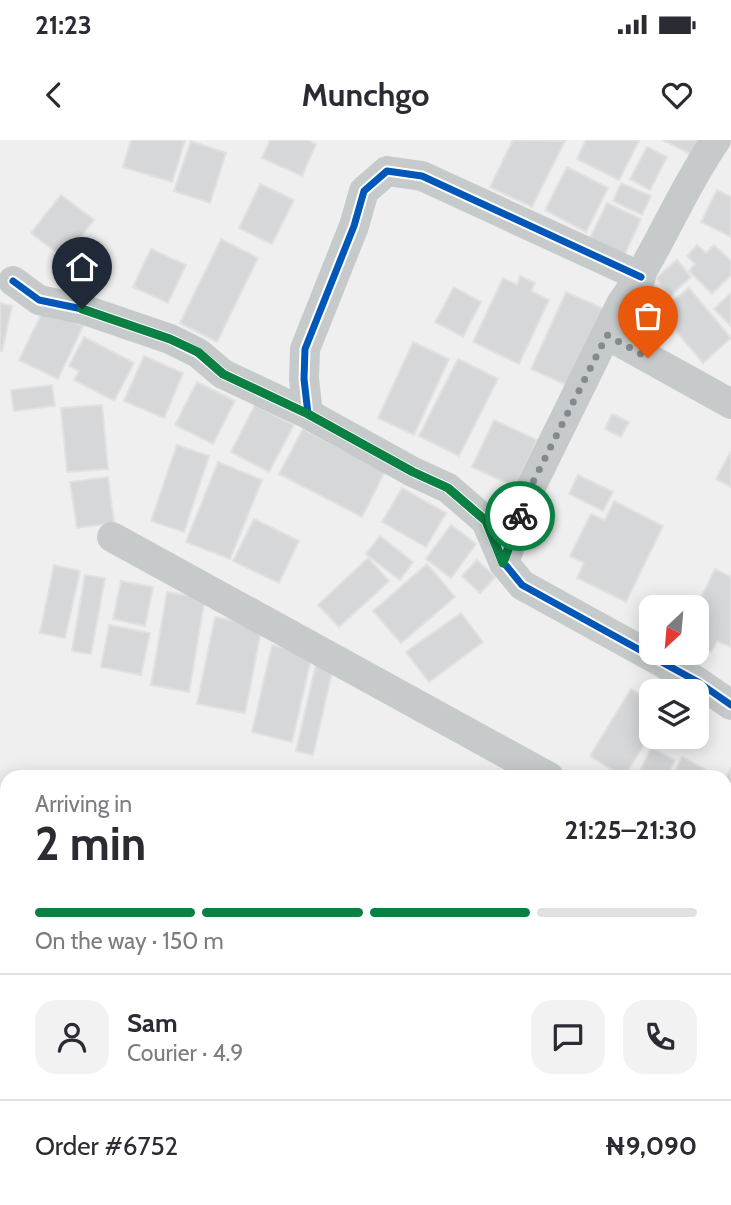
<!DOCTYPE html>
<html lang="en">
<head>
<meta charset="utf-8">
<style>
	:root { --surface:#fff; --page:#f2f2f3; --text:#2b2b33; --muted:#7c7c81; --line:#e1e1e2; --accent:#0b8043 }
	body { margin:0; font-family:Cabin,sans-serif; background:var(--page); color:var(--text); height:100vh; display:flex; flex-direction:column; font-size:26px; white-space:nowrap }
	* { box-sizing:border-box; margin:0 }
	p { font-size:23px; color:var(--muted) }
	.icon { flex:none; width:38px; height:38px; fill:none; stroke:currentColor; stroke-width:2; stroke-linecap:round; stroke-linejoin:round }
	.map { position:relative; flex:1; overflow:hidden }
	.sheet { position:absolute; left:0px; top:630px; width:732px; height:436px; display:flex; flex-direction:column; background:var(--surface); border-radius:21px 21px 0 0; box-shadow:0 4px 18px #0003 }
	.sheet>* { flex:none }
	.needle { width:46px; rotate:206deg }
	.fabs { position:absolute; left:639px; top:455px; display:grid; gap:14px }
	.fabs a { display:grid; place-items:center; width:70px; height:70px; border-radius:14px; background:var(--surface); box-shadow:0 4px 18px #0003; font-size:35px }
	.pin { position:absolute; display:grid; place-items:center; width:60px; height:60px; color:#fff; margin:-72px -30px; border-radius:50% 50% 50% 0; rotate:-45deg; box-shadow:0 0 7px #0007 }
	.pin .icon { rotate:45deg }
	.courier { position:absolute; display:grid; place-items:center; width:70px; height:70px; margin:-35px; border:5px solid #0b8043; border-radius:50%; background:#fff; color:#222; box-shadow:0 2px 9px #0007 }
	.overview em { font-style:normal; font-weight:700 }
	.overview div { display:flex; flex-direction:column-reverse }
	.overview { display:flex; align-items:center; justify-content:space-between; height:119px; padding:0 35px }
	h1 { font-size:46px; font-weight:700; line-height:52px }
	.bar { display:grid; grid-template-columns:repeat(4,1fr); gap:10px 7px; align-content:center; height:84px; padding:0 35px }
	.bar i { height:9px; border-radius:5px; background:var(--line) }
	.bar .current { background:var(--accent) }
	.bar p { grid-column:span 4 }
	.line { display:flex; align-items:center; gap:18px; padding:0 35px; border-top:2px solid var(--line) }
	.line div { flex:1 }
	.round { display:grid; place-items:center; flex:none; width:74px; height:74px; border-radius:21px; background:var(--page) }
	.status { display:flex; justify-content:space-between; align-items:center; height:49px; padding:0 35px; background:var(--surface); direction:ltr }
	.status svg { height:19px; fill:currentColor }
	header { display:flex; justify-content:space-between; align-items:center; height:91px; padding:0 35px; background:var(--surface); font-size:32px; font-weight:700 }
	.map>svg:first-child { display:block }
	.building { fill:#d6d7d8; stroke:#e1e1e2; stroke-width:2 }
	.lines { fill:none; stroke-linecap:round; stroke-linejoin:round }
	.minor { stroke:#c6cacb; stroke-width:30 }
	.cycleway-casing { stroke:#fff; stroke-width:11 }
	.cycleway { stroke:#0057b8; stroke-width:7 }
	.done { stroke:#828a8f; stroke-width:7; stroke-dasharray:0 12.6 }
	.route { stroke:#0b8043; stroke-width:9 }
</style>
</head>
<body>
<div class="status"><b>21:23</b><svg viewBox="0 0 49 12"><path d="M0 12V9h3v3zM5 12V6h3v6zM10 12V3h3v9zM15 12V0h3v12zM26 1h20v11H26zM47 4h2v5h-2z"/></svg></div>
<header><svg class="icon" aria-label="back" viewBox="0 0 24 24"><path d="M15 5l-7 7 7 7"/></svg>Munchgo<svg class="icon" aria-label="heart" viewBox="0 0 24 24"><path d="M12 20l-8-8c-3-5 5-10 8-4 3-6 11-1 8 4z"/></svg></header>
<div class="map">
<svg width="731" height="1065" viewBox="0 0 731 1065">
	<rect width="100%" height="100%" fill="#f0efef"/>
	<!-- building -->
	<g class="building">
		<polygon points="131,0 185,0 172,42 123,27"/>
		<polygon points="270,0 307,0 316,4 302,36 262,18"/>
		<polygon points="513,0 565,1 532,67 490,47"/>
		<polygon points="586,0 637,0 639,1 619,40 577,19"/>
		<polygon points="663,0 702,0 694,16"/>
		<polygon points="191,1 226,13 210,63 174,51"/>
		<polygon points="647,7 667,17 650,50 630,39"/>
		<polygon points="567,27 608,48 586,92 545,70"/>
		<polygon points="621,43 651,56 642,75 613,61"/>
		<polygon points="260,44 294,60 272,104 239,88"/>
		<polygon points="717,50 731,57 731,97 701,82"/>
		<polygon points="61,55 94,80 64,118 31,93"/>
		<polygon points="607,63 641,79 624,116 589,100"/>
		<polygon points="221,99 258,118 217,202 180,183"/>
		<polygon points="697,105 706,113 714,105 731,121 731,135 712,154 689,131 695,124 687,116"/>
		<polygon points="151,109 186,125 168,163 133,147"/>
		<polygon points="677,120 691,137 671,155 656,138"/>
		<polygon points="520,136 535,143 531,151 549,160 519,224 473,202 503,138 517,145"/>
		<polygon points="454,147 481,162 463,197 435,182"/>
		<polygon points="689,148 731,198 703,223 660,172"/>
		<polygon points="566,152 606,170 571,247 531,229"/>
		<polygon points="731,153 731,186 714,169"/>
		<polygon points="0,163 12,166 2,211 0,210"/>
		<polygon points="45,167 83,186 58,239 19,220"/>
		<polygon points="84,197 134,223 114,261 74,240 79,231 69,226"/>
		<polygon points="413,202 449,219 414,295 378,278"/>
		<polygon points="144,216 183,233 164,278 124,261"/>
		<polygon points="458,219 498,239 459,316 419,296"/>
		<polygon points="197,242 235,261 213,304 175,285"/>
		<polygon points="52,245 55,266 14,271 11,250"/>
		<polygon points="102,265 108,329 67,332 61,268"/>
		<polygon points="255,265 294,285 269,332 231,312"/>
		<polygon points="612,274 629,282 621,297 605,289"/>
		<polygon points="494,280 537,300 515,347 472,327"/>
		<polygon points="303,289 385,331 362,377 279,334"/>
		<polygon points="177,305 209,316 184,392 151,381"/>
		<polygon points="731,311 731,347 716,339"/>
		<polygon points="218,322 262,340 230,419 186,402"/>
		<polygon points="578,335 613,352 603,371 569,354"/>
		<polygon points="108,337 114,383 77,388 70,342"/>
		<polygon points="402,348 446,373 426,407 382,382"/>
		<polygon points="614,361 663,386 626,462 577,438 584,423 570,416 591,374 605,380"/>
		<polygon points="254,379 299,401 279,443 233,421"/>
		<polygon points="451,385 476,404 451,438 426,419"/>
		<polygon points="380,396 413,422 400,440 366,414"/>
		<polygon points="368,418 389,441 339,487 318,465"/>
		<polygon points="477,420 495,437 480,453 462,436"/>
		<polygon points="427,424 455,457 401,503 373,471"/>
		<polygon points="54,425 80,431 65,498 40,493"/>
		<polygon points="715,429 731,437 731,507 717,501 711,512 696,505 696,468"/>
		<polygon points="85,435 105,438 91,514 72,511"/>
		<polygon points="121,441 153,447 145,486 113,479"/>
		<polygon points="167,452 205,458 189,552 151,545"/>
		<polygon points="461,473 483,502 429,542 406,512"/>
		<polygon points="215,477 262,486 245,573 197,564"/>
		<polygon points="109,485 150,493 141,535 101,527"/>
		<polygon points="272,505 312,515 292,602 252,592"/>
		<polygon points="316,524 333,528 313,615 296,611"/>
		<polygon points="631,549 651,561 651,593 624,637 590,616"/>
		<polygon points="651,608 675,620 666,637 637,637"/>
		<polygon points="682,617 718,636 717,637 672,637"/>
		<polygon points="731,628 731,688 724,685 724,642"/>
		<polygon points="728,793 731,795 731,834 724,848 724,801"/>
		<polygon points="731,844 731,895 724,908 724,858"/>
	</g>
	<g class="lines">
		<!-- minor -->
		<g class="minor">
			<polyline points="13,141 39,160 82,169 170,199 198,213 223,234 308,274 413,332 448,348 486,381 504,423 522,445 698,542 731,565"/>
			<polyline points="607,195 731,264"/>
			<polyline points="308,274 304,239 305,209 354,86 364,51 387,31 422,36 641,137"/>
			<polyline points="112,397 549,637"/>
			<path d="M504,423l27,-76 90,-183c37,-52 59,-112 95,-164"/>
			<polyline points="724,761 731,767"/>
			<polyline points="649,1059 662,1065"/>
		</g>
		<defs>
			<g id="cycleway">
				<polyline points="13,141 39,160 82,169 170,199 198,213 223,234 308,274 413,332 448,348 486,381 504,423 522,445 698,542 731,565"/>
				<polyline points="308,274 304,239 305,209 354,86 364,51 387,31 422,36 641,137"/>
			</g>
		</defs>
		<!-- cycleway casing -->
		<use href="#cycleway" class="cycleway-casing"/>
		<!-- cycleway -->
		<use href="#cycleway" class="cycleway"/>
	</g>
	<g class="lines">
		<!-- done -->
		<polyline class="done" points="520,376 531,346 607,195 648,218"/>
		<!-- route -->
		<polyline class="route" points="82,169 170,199 198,212 223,234 308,274 413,332 448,348 486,381 503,423 520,376"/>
	</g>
</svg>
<div class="fabs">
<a><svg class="needle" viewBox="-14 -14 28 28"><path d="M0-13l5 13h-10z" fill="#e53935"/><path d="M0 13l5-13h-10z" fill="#7c7c81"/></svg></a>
<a><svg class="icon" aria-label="layers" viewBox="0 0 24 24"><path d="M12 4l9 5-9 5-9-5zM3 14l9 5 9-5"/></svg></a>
</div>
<div class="pin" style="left:648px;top:218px;background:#ea580c"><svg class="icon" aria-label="bag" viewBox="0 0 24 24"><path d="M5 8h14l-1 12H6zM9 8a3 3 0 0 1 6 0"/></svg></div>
<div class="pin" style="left:82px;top:169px;background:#1f2937"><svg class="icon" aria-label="home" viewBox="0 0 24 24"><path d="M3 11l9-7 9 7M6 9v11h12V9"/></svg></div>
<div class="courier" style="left:520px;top:376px"><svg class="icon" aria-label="bike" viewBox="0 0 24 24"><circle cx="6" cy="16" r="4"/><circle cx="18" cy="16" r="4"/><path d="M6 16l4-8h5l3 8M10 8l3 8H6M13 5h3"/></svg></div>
<section class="sheet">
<div class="overview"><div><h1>2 min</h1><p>Arriving in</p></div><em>21:25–21:30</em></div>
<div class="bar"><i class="current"></i><i class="current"></i><i class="current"></i><i></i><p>On the way · 150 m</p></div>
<div class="line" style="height:126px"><a class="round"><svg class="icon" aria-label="person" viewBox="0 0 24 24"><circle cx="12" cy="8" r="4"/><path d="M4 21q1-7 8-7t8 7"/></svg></a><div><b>Sam</b><p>Courier · 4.9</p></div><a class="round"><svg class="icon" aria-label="chat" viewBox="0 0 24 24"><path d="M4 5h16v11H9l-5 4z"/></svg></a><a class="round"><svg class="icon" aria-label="phone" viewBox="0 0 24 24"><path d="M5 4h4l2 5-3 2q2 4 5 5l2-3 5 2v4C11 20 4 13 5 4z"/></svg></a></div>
<div class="line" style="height:91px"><div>Order #6752</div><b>₦9,090</b></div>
</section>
</div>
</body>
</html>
